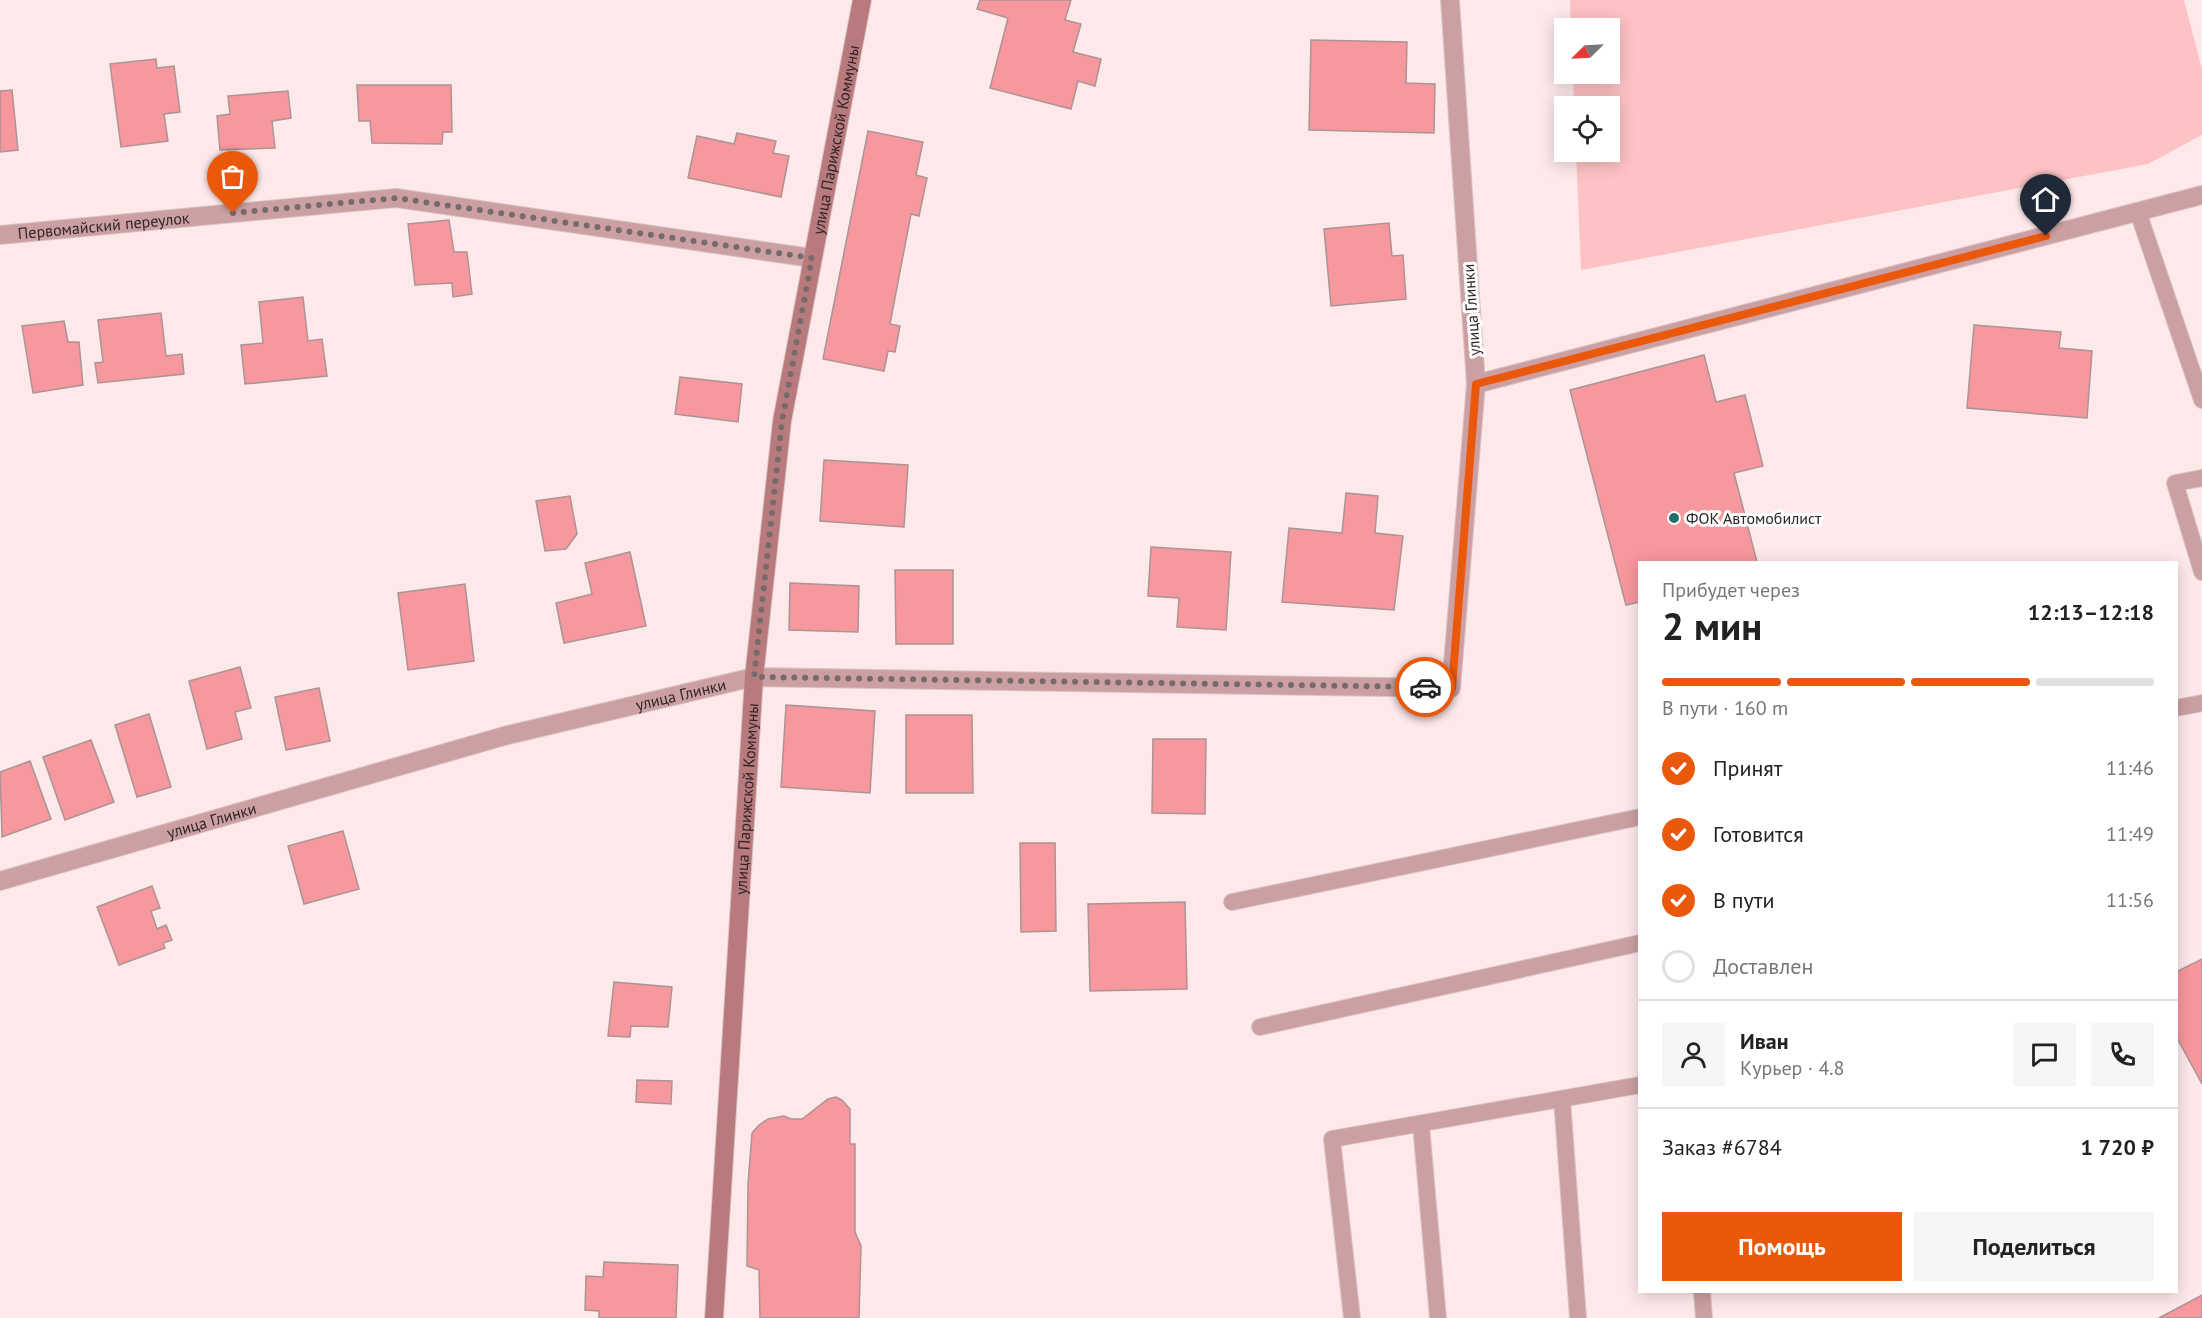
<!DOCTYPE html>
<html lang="ru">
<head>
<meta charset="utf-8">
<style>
	:root { --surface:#fff; --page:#f6f6f6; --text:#222; --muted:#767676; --line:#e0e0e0; --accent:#ea580c }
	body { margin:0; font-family:"PT Sans",sans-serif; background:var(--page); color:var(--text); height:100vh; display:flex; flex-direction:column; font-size:22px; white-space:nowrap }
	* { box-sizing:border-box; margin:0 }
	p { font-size:20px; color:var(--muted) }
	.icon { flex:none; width:33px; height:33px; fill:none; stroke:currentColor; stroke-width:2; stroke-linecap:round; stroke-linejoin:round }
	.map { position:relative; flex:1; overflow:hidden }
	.details { position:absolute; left:1638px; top:561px; width:540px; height:732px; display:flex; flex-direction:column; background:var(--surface); border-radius:0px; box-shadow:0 3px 15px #0003 }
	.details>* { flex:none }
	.needle { width:39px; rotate:246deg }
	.tools { position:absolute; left:1554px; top:18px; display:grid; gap:12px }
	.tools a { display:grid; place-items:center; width:66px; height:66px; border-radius:0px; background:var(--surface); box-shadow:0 3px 15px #0003; font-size:30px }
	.pin { position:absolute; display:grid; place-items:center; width:51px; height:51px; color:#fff; margin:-62px -26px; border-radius:50% 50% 50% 0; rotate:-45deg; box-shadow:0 0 6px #0007 }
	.pin .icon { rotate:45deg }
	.courier { position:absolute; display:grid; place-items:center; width:60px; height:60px; margin:-30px; border:4px solid #ea580c; border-radius:50%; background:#fff; color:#222; box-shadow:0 2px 8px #0007 }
	.head em { font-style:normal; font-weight:700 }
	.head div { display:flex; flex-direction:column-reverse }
	.head { display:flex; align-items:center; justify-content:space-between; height:102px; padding:0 24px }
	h1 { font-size:39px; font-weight:700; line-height:45px }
	.bar { display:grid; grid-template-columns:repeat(4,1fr); gap:9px 6px; align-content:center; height:72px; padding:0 24px }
	.bar i { height:8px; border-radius:4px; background:var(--line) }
	.bar .current { background:var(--accent) }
	.bar p { grid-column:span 4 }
	.line { display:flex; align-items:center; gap:15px; padding:0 24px; border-top:2px solid var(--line) }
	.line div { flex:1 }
	.round { display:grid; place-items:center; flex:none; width:63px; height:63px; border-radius:0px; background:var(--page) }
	ol { padding:0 24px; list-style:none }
	li { display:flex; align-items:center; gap:18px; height:66px }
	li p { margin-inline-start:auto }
	li .icon { padding:6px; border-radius:50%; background:var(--accent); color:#fff; stroke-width:4 }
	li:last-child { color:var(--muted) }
	li i { width:33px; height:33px; border:3px solid var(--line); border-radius:50% }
	.action { display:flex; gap:12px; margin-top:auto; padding:12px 24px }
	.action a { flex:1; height:69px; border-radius:0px; background:var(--accent); color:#fff; font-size:24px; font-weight:700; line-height:69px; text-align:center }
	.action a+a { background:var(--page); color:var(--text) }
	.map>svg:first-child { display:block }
	.green { fill:#fdc2c4 }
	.building { fill:#f7979e; stroke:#ab9494; stroke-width:1.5 }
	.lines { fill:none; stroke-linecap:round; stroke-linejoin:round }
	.lane-casing { stroke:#d9c6c7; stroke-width:18 }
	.street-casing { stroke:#d9c6c7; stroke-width:20 }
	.secondary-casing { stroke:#d9c6c7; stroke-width:20 }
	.lane { stroke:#cca0a2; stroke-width:16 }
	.street { stroke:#cca0a2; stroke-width:18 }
	.secondary { stroke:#b87a7d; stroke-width:18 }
	.done { stroke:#776a6b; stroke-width:6; stroke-dasharray:0 10.8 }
	.route { stroke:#ea580c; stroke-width:8 }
	.poi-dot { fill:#236f6f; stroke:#fcfcfc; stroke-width:2 }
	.labels { text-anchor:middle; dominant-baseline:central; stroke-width:6; stroke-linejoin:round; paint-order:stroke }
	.street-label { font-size:16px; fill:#2f2526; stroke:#fcfcfc }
	.poi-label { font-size:16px; fill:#2f2526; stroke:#fcfcfc; text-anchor:start }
</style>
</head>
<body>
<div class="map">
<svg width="2202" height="1318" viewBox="0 0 2202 1318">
	<rect width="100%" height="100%" fill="#fee9ea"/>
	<!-- green -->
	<polygon class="green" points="1570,0 2184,0 2202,69 2202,135 2148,164 1581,270 1576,152 1610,152 1610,106 1574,106 1573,74 1610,74 1610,28 1571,28"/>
	<!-- building -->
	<g class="building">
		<polygon points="980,0 1071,0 1065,20 1081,24 1073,52 1101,59 1095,86 1078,81 1071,109 990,88 1008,18 977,9"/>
		<polygon points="1311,40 1407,42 1406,83 1435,84 1434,133 1309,130"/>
		<polygon points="156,59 157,68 174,66 180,112 164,114 168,141 121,147 110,64"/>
		<polygon points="357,85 451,85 452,132 443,132 442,144 372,143 370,121 359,121"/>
		<polygon points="12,90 18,150 0,152 0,91"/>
		<polygon points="288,91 291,118 272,121 275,148 220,150 217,116 230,114 228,96"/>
		<polygon points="868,131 923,142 916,175 927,178 919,216 911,214 890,324 900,326 895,352 888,351 884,371 823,359"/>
		<polygon points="737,133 776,141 773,153 789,156 781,197 688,178 697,136 734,144"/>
		<polygon points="449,220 454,252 467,252 472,294 453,297 452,283 415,285 408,224"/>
		<polygon points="1389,223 1392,256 1403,255 1406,299 1331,306 1324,229"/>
		<polygon points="303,297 308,341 322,339 327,376 245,384 241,345 263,343 259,302"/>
		<polygon points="161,313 166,356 182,354 184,374 98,383 95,363 103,362 98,320"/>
		<polygon points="64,321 68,342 79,342 83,385 33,393 22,326"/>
		<polygon points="1974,325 2061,332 2059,348 2092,351 2087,418 1967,408"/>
		<polygon points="1704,355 1716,402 1745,395 1763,466 1734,473 1757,562 1640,562 1640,602 1626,605 1570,390"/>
		<polygon points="680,377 742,384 738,422 675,414"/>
		<polygon points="824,460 908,465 904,527 820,521"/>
		<polygon points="1346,493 1378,496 1375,533 1403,536 1394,610 1282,602 1289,528 1342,533"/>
		<polygon points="570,496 577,534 566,549 545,551 536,501"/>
		<polygon points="1151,547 1231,552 1226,630 1177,627 1179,598 1148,596"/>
		<polygon points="630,552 646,626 564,643 556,603 592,594 585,563"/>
		<polygon points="895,570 953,570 953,644 896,644"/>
		<polygon points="790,583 859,586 858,632 789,630"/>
		<polygon points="465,584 474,661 408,670 398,593"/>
		<polygon points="240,667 251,708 235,712 242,739 207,749 189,681"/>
		<polygon points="319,688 330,741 286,750 275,697"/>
		<polygon points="786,705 875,711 870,793 781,787"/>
		<polygon points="149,714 171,787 137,797 115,725"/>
		<polygon points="906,715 972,715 973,793 906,793"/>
		<polygon points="1153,739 1206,739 1205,814 1152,813"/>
		<polygon points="91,740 114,802 65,820 43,757"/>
		<polygon points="30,761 51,819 2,837 0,772"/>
		<polygon points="343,831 359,889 304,904 288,846"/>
		<polygon points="1020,843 1055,843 1056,931 1021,932"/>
		<polygon points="152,886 160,908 151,911 157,929 166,925 172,940 163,943 165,948 119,965 97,907"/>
		<polygon points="1185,902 1187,989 1090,991 1088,904"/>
		<polygon points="2202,959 2202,1084 2176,1036 2176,972"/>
		<polygon points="614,982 672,987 668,1027 631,1026 630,1037 608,1036"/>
		<polygon points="637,1080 672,1081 671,1104 636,1102"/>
		<polygon points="836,1097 842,1100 850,1109 850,1144 855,1144 855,1232 861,1246 859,1318 760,1318 759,1270 747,1266 748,1184 752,1133 759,1125 768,1119 784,1116 791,1119 802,1119 828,1099"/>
		<polygon points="604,1262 678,1265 676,1318 599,1318 599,1311 585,1310 586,1276 603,1277"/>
		<polygon points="2202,1295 2202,1318 2159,1318"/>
	</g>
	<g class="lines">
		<defs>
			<g id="lane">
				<polyline points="2138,212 2202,400"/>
				<polyline points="2202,478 2175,483 2202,572"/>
				<polyline points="2176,708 2202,703"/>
				<polyline points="1232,902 1640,817"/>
				<polyline points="1260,1027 1640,943"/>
				<polyline points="1562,1099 1578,1318"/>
				<polyline points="1421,1125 1438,1318"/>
				<polyline points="1702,1292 1704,1318"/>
				<polyline points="1352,1318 1332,1139 1640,1085"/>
			</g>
			<g id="street">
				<path id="s1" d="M0,235l396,-37 416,60"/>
				<polyline points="1476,384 2202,195"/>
				<path id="s2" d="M0,881l504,-145 250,-59 697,11 25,-304 -26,-384"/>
			</g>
			<g id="secondary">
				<path id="s3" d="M714,1318l40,-641 28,-256 80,-421"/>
			</g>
		</defs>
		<!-- lane casing -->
		<use href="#lane" class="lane-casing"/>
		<!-- street casing -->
		<use href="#street" class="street-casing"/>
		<!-- secondary casing -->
		<use href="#secondary" class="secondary-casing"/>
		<!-- lane -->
		<use href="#lane" class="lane"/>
		<!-- street -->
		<use href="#street" class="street"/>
		<!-- secondary -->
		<use href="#secondary" class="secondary"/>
	</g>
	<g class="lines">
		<!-- done -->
		<polyline class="done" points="233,213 396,198 812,258 782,421 754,677 1425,687"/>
		<!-- route -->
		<polyline class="route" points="1425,687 1452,688 1476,384 2046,236"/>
	</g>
	<!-- markers -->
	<circle class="poi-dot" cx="1674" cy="518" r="6"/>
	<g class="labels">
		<!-- street labels -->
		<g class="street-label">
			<text stroke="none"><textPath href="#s3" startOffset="1186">улица Парижской Коммуны</textPath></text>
			<text stroke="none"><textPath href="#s1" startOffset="104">Первомайский переулок</textPath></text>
			<text transform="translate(1471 310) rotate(-94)">улица Глинки</text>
			<text stroke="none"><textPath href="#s2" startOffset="706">улица Глинки</textPath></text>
			<text stroke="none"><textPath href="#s3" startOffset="520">улица Парижской Коммуны</textPath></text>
			<text stroke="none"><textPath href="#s2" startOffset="220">улица Глинки</textPath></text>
		</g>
		<!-- poi labels -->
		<g class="poi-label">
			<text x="1686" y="518">ФОК Автомобилист</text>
		</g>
	</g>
</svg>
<div class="tools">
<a><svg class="needle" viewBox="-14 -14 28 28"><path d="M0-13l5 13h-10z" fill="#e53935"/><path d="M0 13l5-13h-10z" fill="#767676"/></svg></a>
<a><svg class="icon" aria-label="locate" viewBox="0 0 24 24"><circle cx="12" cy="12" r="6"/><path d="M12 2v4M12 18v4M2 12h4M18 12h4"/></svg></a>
</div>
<div class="pin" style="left:233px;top:213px;background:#ea580c"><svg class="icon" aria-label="bag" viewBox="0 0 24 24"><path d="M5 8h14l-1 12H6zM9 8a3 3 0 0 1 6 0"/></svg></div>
<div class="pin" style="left:2046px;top:236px;background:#1f2937"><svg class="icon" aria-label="home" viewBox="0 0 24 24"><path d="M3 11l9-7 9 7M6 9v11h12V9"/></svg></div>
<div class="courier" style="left:1425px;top:687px"><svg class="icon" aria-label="car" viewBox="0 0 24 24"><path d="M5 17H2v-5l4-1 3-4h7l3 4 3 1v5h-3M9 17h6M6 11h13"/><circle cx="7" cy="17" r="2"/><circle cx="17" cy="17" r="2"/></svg></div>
<section class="details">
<div class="head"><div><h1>2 мин</h1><p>Прибудет через</p></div><em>12:13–12:18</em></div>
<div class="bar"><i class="current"></i><i class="current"></i><i class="current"></i><i></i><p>В пути · 160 m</p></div>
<ol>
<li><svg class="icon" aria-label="check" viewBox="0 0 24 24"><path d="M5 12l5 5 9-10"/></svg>Принят<p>11:46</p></li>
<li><svg class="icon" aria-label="check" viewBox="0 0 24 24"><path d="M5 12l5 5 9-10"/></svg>Готовится<p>11:49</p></li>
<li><svg class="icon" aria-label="check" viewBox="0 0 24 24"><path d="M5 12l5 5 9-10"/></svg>В пути<p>11:56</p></li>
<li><i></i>Доставлен</li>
</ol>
<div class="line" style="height:108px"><a class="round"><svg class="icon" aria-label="person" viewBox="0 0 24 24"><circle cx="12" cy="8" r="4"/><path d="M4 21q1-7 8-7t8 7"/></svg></a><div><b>Иван</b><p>Курьер · 4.8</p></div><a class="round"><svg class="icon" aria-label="chat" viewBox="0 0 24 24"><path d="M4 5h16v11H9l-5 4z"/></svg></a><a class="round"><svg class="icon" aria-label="phone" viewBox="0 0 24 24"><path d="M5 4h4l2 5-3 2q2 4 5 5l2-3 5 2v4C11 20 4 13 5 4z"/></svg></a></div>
<div class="line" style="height:78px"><div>Заказ #6784</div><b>1 720 ₽</b></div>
<div class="action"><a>Помощь</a><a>Поделиться</a></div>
</section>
</div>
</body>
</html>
